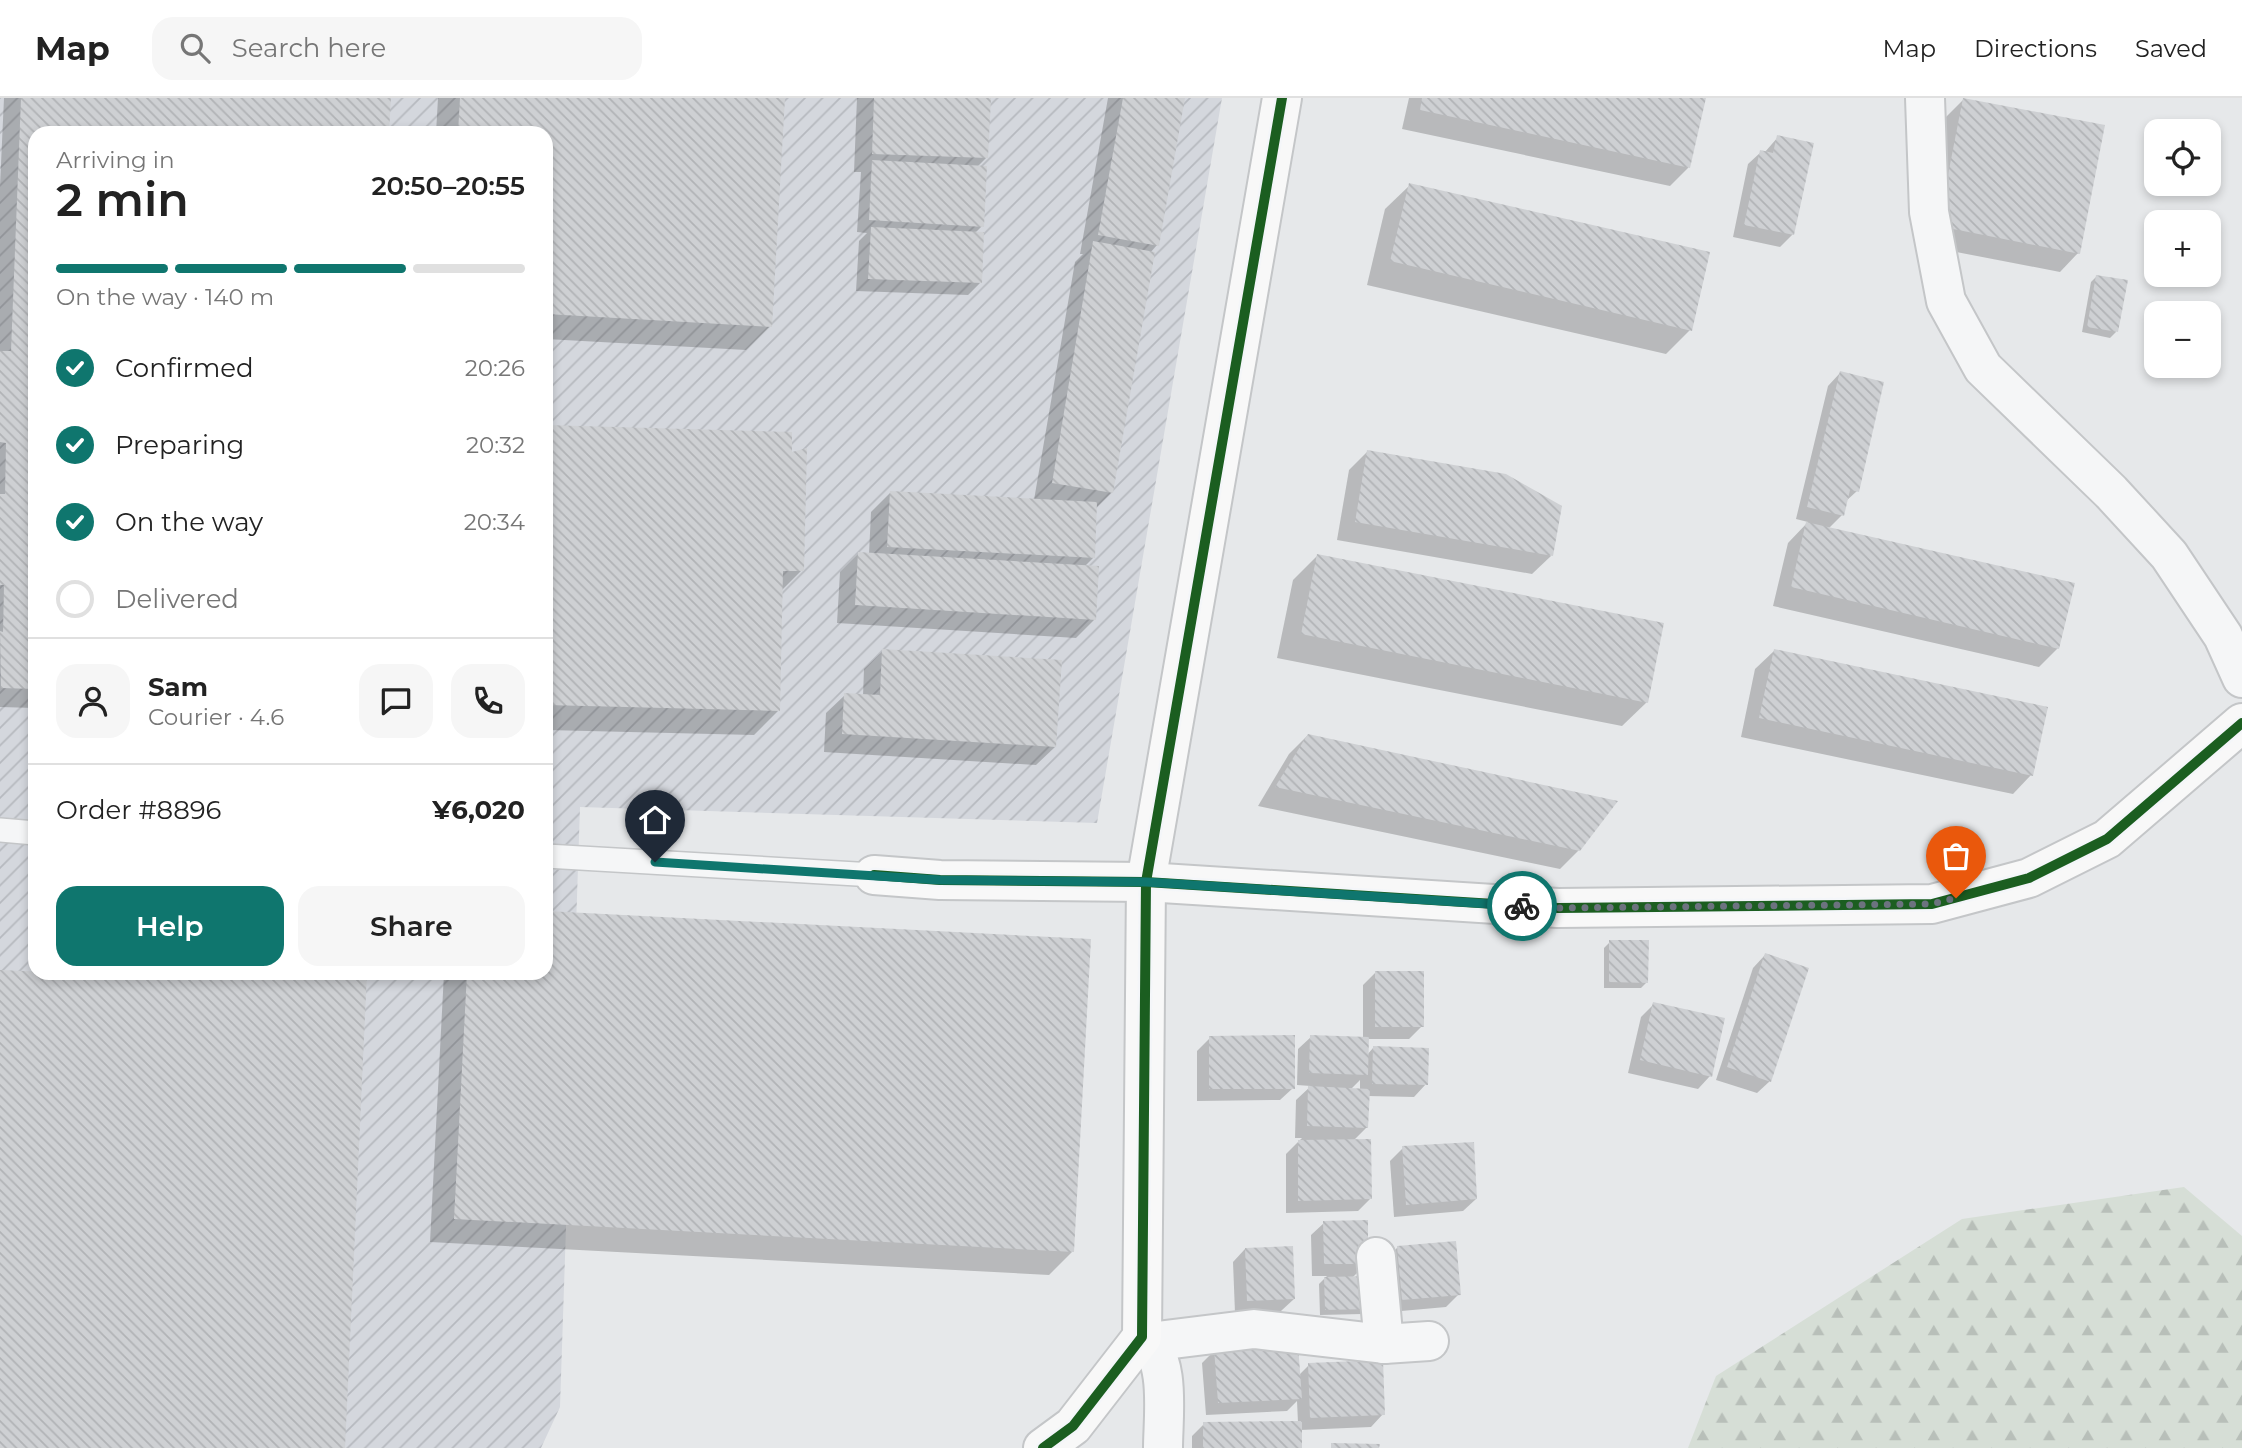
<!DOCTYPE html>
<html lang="en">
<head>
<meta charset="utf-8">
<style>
	:root { --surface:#fff; --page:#f6f6f6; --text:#222; --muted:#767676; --line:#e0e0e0; --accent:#0f766e }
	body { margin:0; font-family:Montserrat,sans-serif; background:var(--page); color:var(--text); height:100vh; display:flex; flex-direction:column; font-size:26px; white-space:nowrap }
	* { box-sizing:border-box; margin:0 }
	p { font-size:23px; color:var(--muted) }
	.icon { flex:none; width:38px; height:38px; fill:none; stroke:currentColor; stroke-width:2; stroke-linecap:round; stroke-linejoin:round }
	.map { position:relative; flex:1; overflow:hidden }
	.sheet { position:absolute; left:28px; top:28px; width:525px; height:854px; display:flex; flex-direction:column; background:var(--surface); border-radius:21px; box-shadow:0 4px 10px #0003 }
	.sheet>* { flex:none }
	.controls { position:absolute; left:2144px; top:21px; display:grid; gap:14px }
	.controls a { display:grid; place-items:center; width:77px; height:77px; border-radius:14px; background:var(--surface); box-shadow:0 4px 10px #0003; font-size:35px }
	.pin { position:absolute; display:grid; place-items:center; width:60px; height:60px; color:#fff; margin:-72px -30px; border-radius:50% 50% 50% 0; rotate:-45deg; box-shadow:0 0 7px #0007 }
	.pin .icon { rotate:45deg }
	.courier { position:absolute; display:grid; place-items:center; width:70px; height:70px; margin:-35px; border:5px solid #0f766e; border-radius:50%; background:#fff; color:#222; box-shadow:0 2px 9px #0007 }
	.summary em { font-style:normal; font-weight:600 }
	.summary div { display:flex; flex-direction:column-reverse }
	.summary { display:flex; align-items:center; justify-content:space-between; height:119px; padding:0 28px }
	h1 { font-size:46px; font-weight:600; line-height:52px }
	.bar { display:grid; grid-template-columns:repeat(4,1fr); gap:10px 7px; align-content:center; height:84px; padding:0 28px }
	.bar i { height:9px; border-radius:5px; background:var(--line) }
	.bar .selected { background:var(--accent) }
	.bar p { grid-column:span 4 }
	.line { display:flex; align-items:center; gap:18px; padding:0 28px; border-top:2px solid var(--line) }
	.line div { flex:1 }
	.round { display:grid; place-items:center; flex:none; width:74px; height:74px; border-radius:21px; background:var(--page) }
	ol { padding:0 28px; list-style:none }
	li { display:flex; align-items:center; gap:21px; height:77px }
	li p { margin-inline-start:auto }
	li .icon { padding:7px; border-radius:50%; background:var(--accent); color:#fff; stroke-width:4 }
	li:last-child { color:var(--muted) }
	li i { width:38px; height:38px; border:4px solid var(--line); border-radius:50% }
	.primary-button { display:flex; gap:14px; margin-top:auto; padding:14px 28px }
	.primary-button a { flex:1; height:80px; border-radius:21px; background:var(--accent); color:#fff; font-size:28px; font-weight:600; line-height:80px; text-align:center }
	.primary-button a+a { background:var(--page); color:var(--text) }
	header { display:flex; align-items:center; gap:42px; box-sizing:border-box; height:98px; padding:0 35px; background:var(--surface); border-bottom:2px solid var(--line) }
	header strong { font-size:33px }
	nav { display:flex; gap:38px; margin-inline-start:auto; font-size:24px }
	.search { width:490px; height:63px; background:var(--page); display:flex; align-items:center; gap:18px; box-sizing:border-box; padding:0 24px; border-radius:21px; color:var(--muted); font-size:26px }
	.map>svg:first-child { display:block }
	.industrial { fill:url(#industrial-furrows); fill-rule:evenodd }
	.forest { fill:url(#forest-firs) }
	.shadow { fill:#0003; fill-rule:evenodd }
	.building { fill:url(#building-back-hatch) }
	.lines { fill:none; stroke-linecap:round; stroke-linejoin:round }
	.lane-casing { stroke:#c4c6c8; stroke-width:26 }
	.street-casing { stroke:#c4c6c8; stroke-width:42 }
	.secondary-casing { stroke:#c4c6c8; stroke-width:42 }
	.lane { stroke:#f5f6f7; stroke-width:23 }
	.street { stroke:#f5f6f7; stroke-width:38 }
	.secondary { stroke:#f8f8f8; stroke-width:38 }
	.cycleway-casing { stroke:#f4f6f9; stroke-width:15 }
	.cycleway { stroke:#1b5e20; stroke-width:10 }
	.done { stroke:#6c737f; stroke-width:7; stroke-dasharray:0 12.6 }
	.route { stroke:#0f766e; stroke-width:9 }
</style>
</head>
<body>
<header>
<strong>Map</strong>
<div class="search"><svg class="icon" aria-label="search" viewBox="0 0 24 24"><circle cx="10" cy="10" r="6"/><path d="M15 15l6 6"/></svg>Search here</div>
<nav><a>Map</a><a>Directions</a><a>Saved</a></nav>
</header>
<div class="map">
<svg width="2242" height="1350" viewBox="0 0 2242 1350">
	<defs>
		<pattern id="industrial-furrows" width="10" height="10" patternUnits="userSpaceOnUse" patternTransform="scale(1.75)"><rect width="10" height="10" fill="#d4d7dd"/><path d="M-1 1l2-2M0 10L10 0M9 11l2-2" fill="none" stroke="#b6b9bf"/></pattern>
		<pattern id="forest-firs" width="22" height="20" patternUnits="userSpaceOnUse" patternTransform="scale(1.75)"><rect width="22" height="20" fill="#d6ded6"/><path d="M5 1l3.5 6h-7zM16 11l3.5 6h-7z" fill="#b8bfb9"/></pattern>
		<pattern id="building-back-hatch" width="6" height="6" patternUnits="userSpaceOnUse" patternTransform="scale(1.75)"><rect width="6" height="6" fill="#ced0d3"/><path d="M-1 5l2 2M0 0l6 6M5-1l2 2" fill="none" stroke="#b1b3b6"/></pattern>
	</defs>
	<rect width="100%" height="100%" fill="#e6e8ea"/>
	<!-- industrial -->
	<path class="industrial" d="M0,0h1222l-125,725 -517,-16 -20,600 -19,41h-541zM35,35h511v840h-511z"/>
	<!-- forest -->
	<polygon class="forest" points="2184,1089 2242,1138 2242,1350 1688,1350 1716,1278 1962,1121"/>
	<!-- shadow -->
	<g class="shadow">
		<polygon points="4,0 389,0 388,35 35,35 35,610 0,609 0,88"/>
		<polygon points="438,0 783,0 770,228 746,252 546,241 546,35 436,35"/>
		<polygon points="857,0 989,0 987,59 977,69 982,128 975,135 980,185 968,197 856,193 859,143 867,135 857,134 861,74 854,74"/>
		<polygon points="1108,0 1184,0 1157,147 1150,155 1112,394 1095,411 1093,460 1084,469 1095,521 1076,540 837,525 840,474 859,455 869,456 871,414 890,395 1034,402 1075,164 1083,156 1080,156"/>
		<polygon points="1409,0 1700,0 1688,70 1670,88 1402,31"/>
		<polygon points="1964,1 2078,155 2060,174 1920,147 1945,20"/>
		<polygon points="1778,39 1793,136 1780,149 1733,139 1748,66 1761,54 1765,54"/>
		<polygon points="1410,87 1690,232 1666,256 1367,187 1385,111"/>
		<polygon points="2097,178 2116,234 2110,240 2082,234 2091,184"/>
		<polygon points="1840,275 1857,393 1845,404 1842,417 1828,431 2058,550 2039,569 1773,508 1788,445 1808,424 1796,421 1828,288"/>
		<polygon points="546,329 790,357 802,472 781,493 778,613 754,637 546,632"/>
		<polygon points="1368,353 1551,458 1532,476 1337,442 1349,372"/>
		<polygon points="1317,458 1647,604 1622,628 1277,560 1293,482"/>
		<polygon points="883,553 1055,649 1036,667 824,654 826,615 845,597 863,598 864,571"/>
		<polygon points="1774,553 2031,677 2013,696 1741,639 1755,571"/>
		<polygon points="1308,637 1579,752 1560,771 1258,708 1289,656"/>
		<polygon points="546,814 1073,1153 1049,1177 430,1144 444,875 546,875"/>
		<polygon points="1610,844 1647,884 1641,890 1604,890 1604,850"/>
		<polygon points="1765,857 1770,983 1757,995 1716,982 1753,870"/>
		<polygon points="0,874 100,878 100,875 365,875 343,1350 0,1350"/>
		<path d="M1376,874l46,54 -13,13h-42v16l6,-7 53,36 -12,13 -46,-1 -2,32 -13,13 17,58 -12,12 -72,2v-59l16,-16h-7l1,-38 15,-14 -14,-1 1,-36 13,-12 52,1v-53zM1360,982v10l-9,-1z"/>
		<polygon points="1654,906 1710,978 1698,991 1628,975 1641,919"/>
		<polygon points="1210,940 1293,990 1280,1002 1197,1003 1197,953"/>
		<polygon points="1403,1050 1476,1101 1463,1113 1394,1119 1390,1063"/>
		<polygon points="1324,1125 1367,1165 1352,1180 1368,1180 1362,1216 1320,1217 1319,1186 1327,1178 1312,1178 1311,1137"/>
		<polygon points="1398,1149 1459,1196 1446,1209 1390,1214 1385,1162"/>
		<polygon points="1245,1151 1294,1201 1281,1213 1235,1215 1233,1164"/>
		<polygon points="1215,1252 1299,1277 1309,1267 1383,1316 1371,1329 1300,1332 1300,1350 1192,1350 1192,1338 1204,1326 1298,1325 1297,1303 1287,1313 1206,1317 1202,1265"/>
	</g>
	<!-- building -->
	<g class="building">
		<polygon points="21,0 391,0 389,35 35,35 35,591 1,590 0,533 3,534 4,487 0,487 0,396 5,396 6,345 0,344 0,253 11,253"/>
		<polygon points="460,0 785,0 772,229 546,216 546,35 458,35"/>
		<polygon points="874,0 991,0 988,60 872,56"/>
		<polygon points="1123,0 1185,0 1159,148 1098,137"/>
		<polygon points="1422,0 1706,0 1690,70 1420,12"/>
		<polygon points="1963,0 2105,27 2080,156 1938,128"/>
		<polygon points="1777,37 1814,45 1794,137 1744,127 1760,52 1773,55"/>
		<polygon points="872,62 987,68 984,129 869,122"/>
		<polygon points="1409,85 1710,154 1692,233 1390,163"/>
		<polygon points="871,129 984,134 982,185 868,181"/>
		<polygon points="1093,143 1155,154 1113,395 1052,385"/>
		<polygon points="2096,177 2128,182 2118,234 2087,229"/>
		<polygon points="1840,273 1884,284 1859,394 1850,392 1844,418 1807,409"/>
		<polygon points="546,327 792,334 792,354 807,350 804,473 783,473 780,613 546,607"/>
		<polygon points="1367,352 1506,376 1562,408 1553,458 1355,424"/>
		<polygon points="890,393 1097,404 1095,460 887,449"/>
		<polygon points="1806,424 2075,485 2059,551 1791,489"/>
		<polygon points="858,454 1099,468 1096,522 855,507"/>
		<polygon points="1317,456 1664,525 1648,605 1301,536"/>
		<polygon points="882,551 1062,562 1056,649 842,636 844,595 880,597"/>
		<polygon points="1774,551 2048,609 2033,678 1759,620"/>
		<polygon points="1308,636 1618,703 1580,753 1275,689"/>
		<polygon points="546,813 1091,841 1074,1154 454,1121 467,875 546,875"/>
		<polygon points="1609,842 1649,842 1648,885 1609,884"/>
		<polygon points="1765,855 1809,870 1771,984 1727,969"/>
		<polygon points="0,872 122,877 122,875 367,875 345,1350 0,1350"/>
		<rect x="1375" y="873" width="49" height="56"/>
		<polygon points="1653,904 1725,920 1712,979 1640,962"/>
		<polygon points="1295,937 1295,991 1209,991 1209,938"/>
		<polygon points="1310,937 1369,939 1368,977 1309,975"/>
		<polygon points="1373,948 1429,950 1428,987 1372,986"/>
		<polygon points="1308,988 1370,991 1368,1030 1307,1028"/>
		<polygon points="1371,1041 1372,1101 1298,1103 1298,1042"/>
		<polygon points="1474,1044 1477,1101 1406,1107 1402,1048"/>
		<polygon points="1368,1122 1368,1166 1324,1166 1323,1123"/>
		<polygon points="1456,1143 1461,1197 1402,1202 1397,1148"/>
		<polygon points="1293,1148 1295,1201 1247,1203 1245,1150"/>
		<polygon points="1370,1178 1370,1211 1325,1212 1324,1179"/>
		<polygon points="1298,1246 1302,1301 1218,1305 1214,1250"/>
		<polygon points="1383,1262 1385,1317 1310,1320 1308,1265"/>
		<polygon points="1302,1323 1302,1350 1203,1350 1203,1324"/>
		<polygon points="1331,1345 1380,1346 1379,1350 1331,1350"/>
	</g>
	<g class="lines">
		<defs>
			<g id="lane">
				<polyline points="0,732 35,735"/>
				<polyline points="546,758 874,777"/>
			</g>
			<g id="street">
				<polyline points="1925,0 1929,114 1946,203 1983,270 2111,394 2169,457 2223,538 2242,580"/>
				<polyline points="1376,1159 1384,1246"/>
				<path d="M1142,1239c30,19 21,79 21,111"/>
				<polyline points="1149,1244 1254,1231 1384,1246 1429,1243"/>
			</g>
			<g id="secondary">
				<polyline points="874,777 940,782 1146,784 1558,810 1932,806 2029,780 2107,741 2242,625"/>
				<polyline points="1043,1350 1073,1328 1142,1239 1146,784 1282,0"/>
			</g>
		</defs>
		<!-- lane casing -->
		<use href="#lane" class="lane-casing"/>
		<!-- street casing -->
		<use href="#street" class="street-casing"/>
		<!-- secondary casing -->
		<use href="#secondary" class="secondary-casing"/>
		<!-- lane -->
		<use href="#lane" class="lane"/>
		<!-- street -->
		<use href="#street" class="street"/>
		<!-- secondary -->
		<use href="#secondary" class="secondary"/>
		<defs>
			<g id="cycleway">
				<polyline points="874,777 940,782 1146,784 1558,810 1932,806 2029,780 2107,741 2242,625"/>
				<polyline points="1043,1350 1073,1328 1142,1239 1146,784 1282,0"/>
			</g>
		</defs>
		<!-- cycleway casing -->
		<use href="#cycleway" class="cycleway-casing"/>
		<!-- cycleway -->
		<use href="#cycleway" class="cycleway"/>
	</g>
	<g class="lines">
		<!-- done -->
		<polyline class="done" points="1522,808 1558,810 1932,806 1956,800"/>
		<!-- route -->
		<polyline class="route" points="655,764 940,782 1146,784 1522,808"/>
	</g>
</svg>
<div class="controls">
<a><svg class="icon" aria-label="locate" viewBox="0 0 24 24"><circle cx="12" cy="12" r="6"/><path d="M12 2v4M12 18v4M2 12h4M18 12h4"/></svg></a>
<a>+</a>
<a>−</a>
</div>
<div class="pin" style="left:1956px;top:800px;background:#ea580c"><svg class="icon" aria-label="bag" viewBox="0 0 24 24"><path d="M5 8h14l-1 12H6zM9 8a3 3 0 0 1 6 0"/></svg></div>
<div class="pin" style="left:655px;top:764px;background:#1f2937"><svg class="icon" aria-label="home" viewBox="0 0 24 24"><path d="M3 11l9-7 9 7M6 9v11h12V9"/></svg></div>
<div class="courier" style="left:1522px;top:808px"><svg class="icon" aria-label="bike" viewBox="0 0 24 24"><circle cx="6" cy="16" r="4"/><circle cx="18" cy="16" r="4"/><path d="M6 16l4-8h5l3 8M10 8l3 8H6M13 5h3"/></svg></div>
<section class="sheet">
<div class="summary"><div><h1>2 min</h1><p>Arriving in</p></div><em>20:50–20:55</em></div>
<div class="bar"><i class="selected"></i><i class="selected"></i><i class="selected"></i><i></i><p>On the way · 140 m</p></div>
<ol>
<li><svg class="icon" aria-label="check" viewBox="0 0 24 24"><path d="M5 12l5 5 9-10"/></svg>Confirmed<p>20:26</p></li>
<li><svg class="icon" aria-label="check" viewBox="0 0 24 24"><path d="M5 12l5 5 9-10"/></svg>Preparing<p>20:32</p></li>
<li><svg class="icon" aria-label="check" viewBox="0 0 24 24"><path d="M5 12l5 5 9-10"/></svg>On the way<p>20:34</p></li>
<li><i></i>Delivered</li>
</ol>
<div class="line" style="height:126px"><a class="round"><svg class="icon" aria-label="person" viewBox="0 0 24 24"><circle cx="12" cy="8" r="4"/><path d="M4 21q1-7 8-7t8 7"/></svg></a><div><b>Sam</b><p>Courier · 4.6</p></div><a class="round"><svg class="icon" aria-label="chat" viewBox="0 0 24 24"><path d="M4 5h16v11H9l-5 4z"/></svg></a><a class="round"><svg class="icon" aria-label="phone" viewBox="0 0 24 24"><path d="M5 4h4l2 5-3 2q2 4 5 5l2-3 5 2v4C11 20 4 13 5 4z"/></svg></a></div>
<div class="line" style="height:91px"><div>Order #8896</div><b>¥6,020</b></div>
<div class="primary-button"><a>Help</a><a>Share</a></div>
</section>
</div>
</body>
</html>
